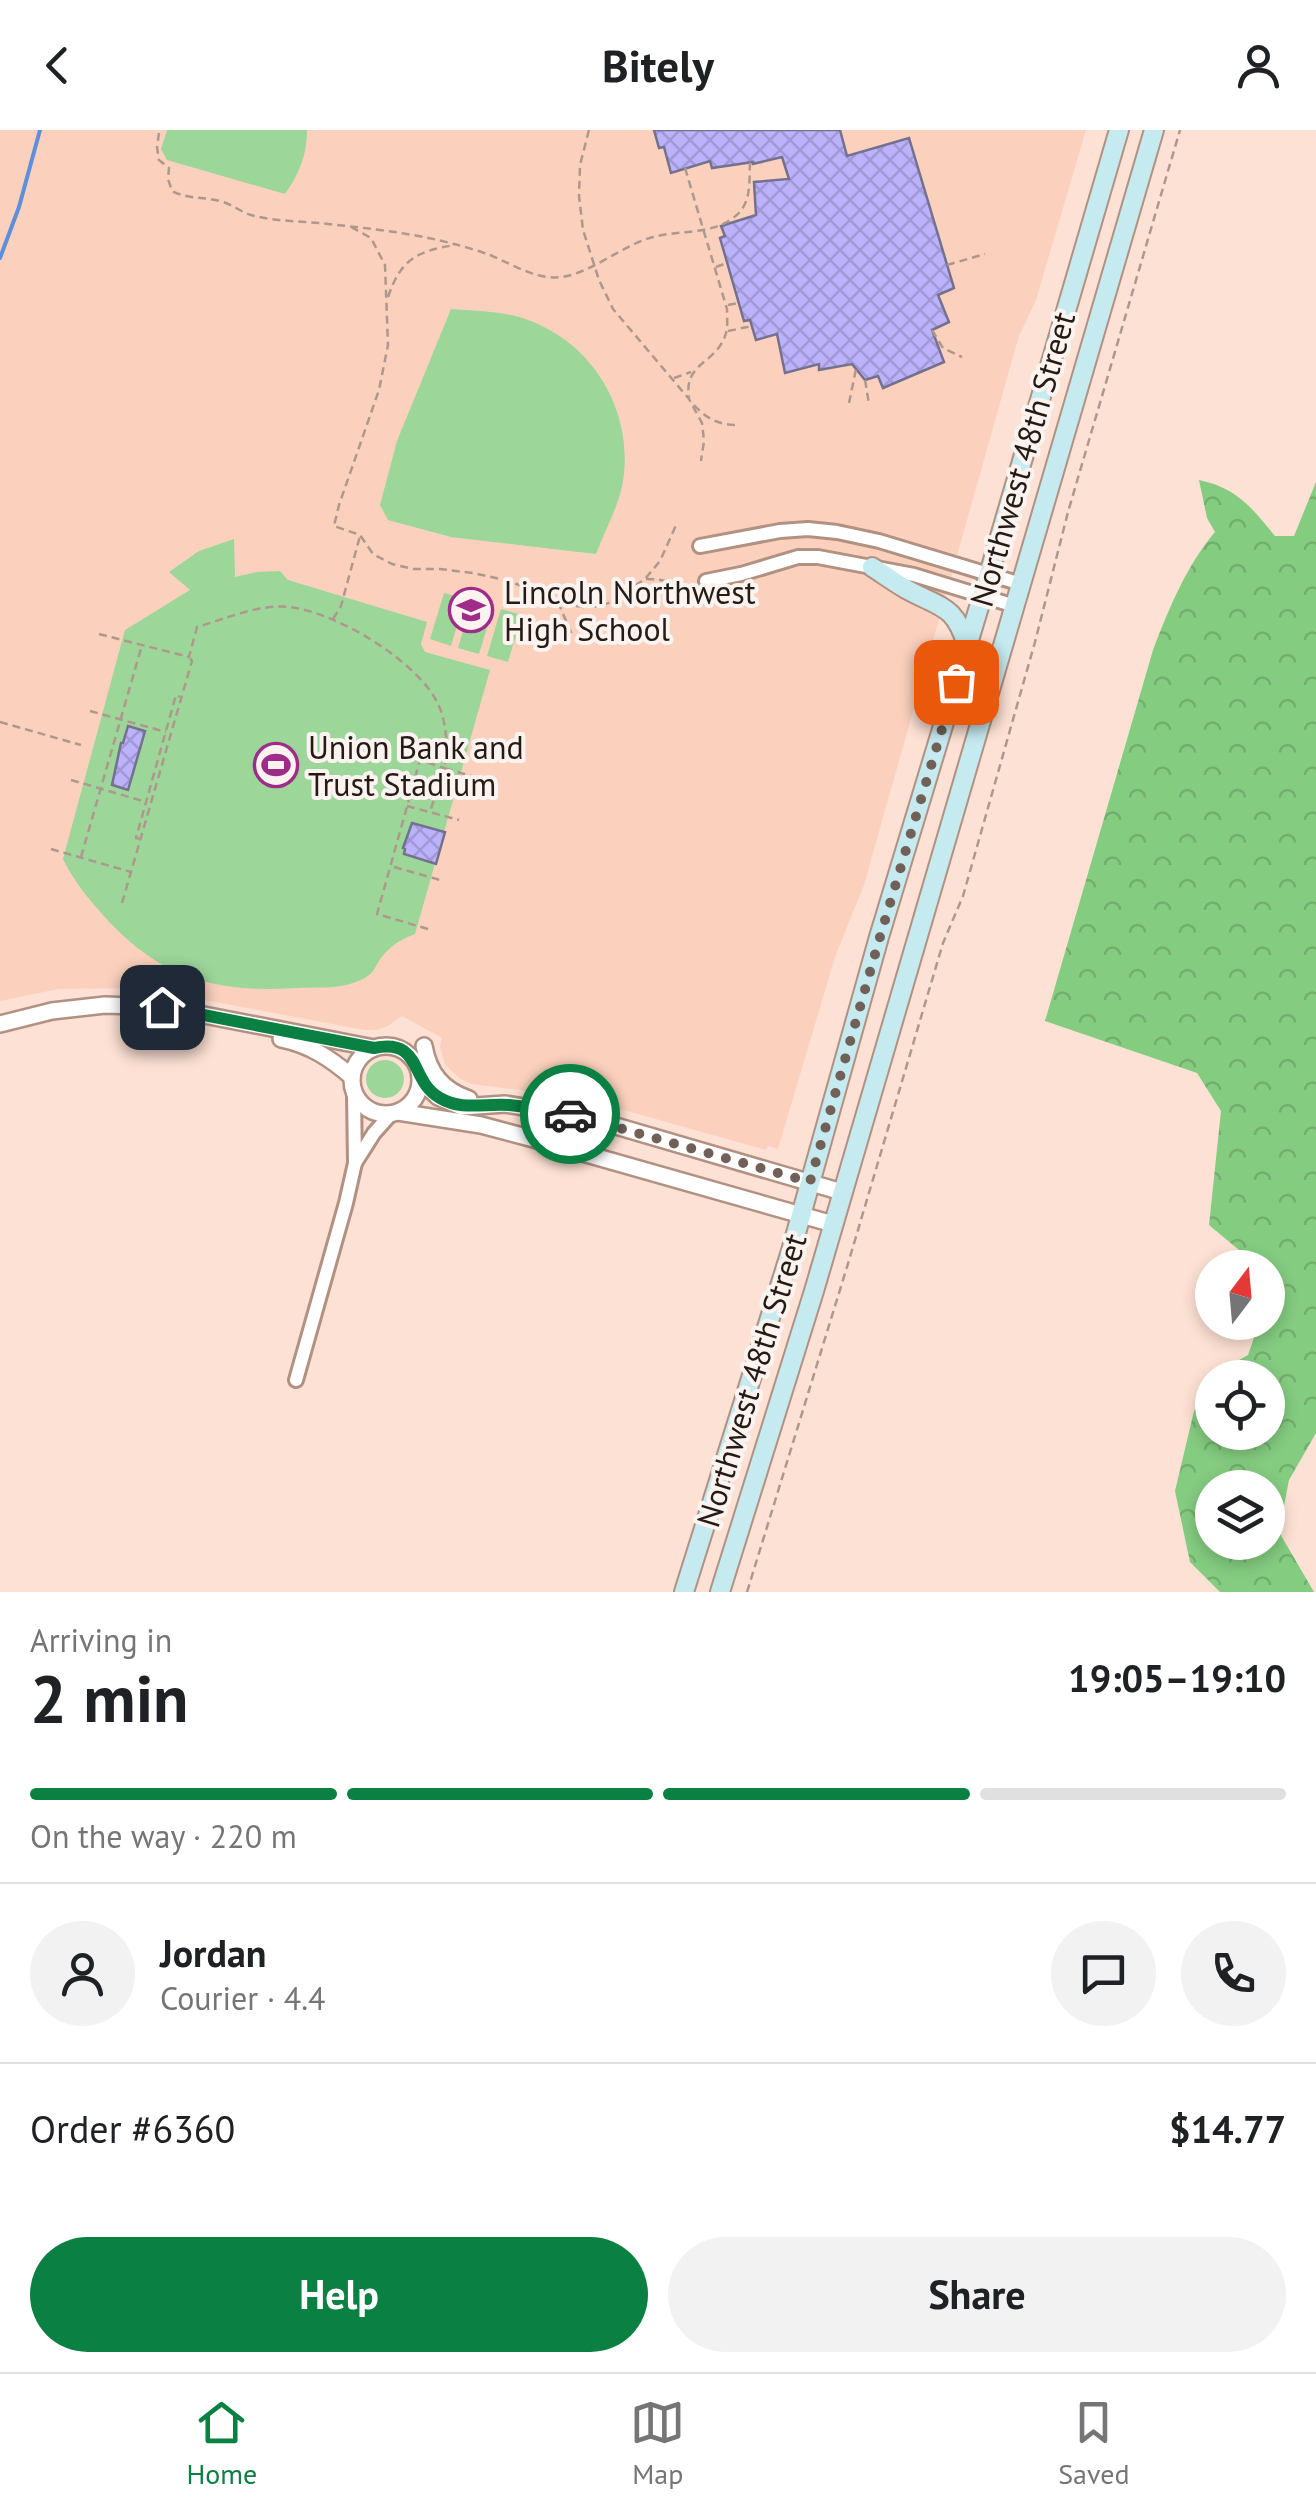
<!DOCTYPE html>
<html lang="en">
<head>
<meta charset="utf-8">
<style>
	:root { --surface:#fff; --page:#f2f2f2; --text:#202124; --muted:#757577; --line:#e0e0e0; --accent:#0b8043 }
	body { margin:0; font-family:"PT Sans",sans-serif; background:var(--page); color:var(--text); height:100vh; display:flex; flex-direction:column; font-size:38px; white-space:nowrap }
	* { box-sizing:border-box; margin:0 }
	p { font-size:32px; color:var(--muted) }
	.icon { flex:none; width:55px; height:55px; fill:none; stroke:currentColor; stroke-width:2; stroke-linecap:round; stroke-linejoin:round }
	.map { position:relative; height:1462px; overflow:hidden }
	.side { display:flex; flex-direction:column; background:var(--surface); flex:1 }
	.side>* { flex:none }
	.needle { width:65px; rotate:16deg }
	.controls { position:absolute; left:1195px; top:1120px; display:grid; gap:20px }
	.controls a { display:grid; place-items:center; width:90px; height:90px; border-radius:50%; background:var(--surface); box-shadow:0 5px 15px #0003; font-size:50px }
	.pin { position:absolute; display:grid; place-items:center; width:85px; height:85px; color:#fff; margin:-42px; border-radius:20px; box-shadow:0 5px 15px #0006 }
	.courier { position:absolute; display:grid; place-items:center; width:100px; height:100px; margin:-50px; border:8px solid #0b8043; border-radius:50%; background:#fff; color:#222; box-shadow:0 2px 12px #0007 }
	.overview em { font-style:normal; font-weight:700 }
	.overview div { display:flex; flex-direction:column-reverse }
	.overview { display:flex; align-items:center; justify-content:space-between; height:170px; padding:0 30px }
	h1 { font-size:65px; font-weight:700; line-height:75px }
	.bar { display:grid; grid-template-columns:repeat(4,1fr); gap:15px 10px; align-content:center; height:120px; padding:0 30px }
	.bar i { height:12px; border-radius:8px; background:var(--line) }
	.bar .on { background:var(--accent) }
	.bar p { grid-column:span 4 }
	.line { display:flex; align-items:center; gap:25px; padding:0 30px; border-top:2px solid var(--line) }
	.line div { flex:1 }
	.round { display:grid; place-items:center; flex:none; width:105px; height:105px; border-radius:52px; background:var(--page) }
	.button { display:flex; gap:20px; margin-top:auto; padding:20px 30px }
	.button a { flex:1; height:115px; border-radius:60px; background:var(--accent); color:#fff; font-size:40px; font-weight:700; line-height:115px; text-align:center }
	.button a+a { background:var(--page); color:var(--text) }
	header { display:flex; justify-content:space-between; align-items:center; height:130px; padding:0 30px; background:var(--surface); font-size:45px; font-weight:700 }
	.menu { display:flex; justify-content:space-around; align-items:center; height:140px; border-top:2px solid var(--line); background:var(--surface); font-size:28px; color:var(--muted) }
	.menu a { display:grid; justify-items:center; gap:5px }
	.menu .on { color:var(--accent) }
	.map>svg:first-child { display:block }
	.built { fill:#fbd1bd }
	.forest { fill:url(#forest-crowns); fill-rule:evenodd }
	.garden { fill:#9cd699 }
	.lines { fill:none; stroke-linecap:round; stroke-linejoin:round }
	.stream { stroke:#5e8fdc; stroke-width:4 }
	.building { fill:url(#building-cross-hatch); stroke:#73718e; stroke-width:2.5 }
	.minor-casing { stroke:#b19182; stroke-width:18 }
	.tertiary-casing { stroke:#b19182; stroke-width:20 }
	.secondary-casing { stroke:#b19182; stroke-width:22 }
	.path { stroke:#ae988d; stroke-width:2.5; stroke-dasharray:8 5; stroke-linecap:butt }
	.minor { stroke:#fff; stroke-width:12 }
	.tertiary { stroke:#fff; stroke-width:15 }
	.secondary { stroke:#c5eaf0; stroke-width:18 }
	.done { stroke:#716057; stroke-width:10; stroke-dasharray:0 18 }
	.route { stroke:#0b8043; stroke-width:12 }
	.labels { text-anchor:middle; dominant-baseline:central; stroke-width:8; stroke-linejoin:round; paint-order:stroke }
	.street-label { font-size:32px; fill:#261a14; stroke:#fbf3f0 }
	.poi-label { font-size:32px; fill:#261a14; stroke:#fbf3f0; text-anchor:start }
</style>
</head>
<body>
<header><svg class="icon" aria-label="back" viewBox="0 0 24 24"><path d="M15 5l-7 7 7 7"/></svg>Bitely<svg class="icon" aria-label="person" viewBox="0 0 24 24"><circle cx="12" cy="8" r="4"/><path d="M4 21q1-7 8-7t8 7"/></svg></header>
<div class="map">
<svg width="1316" height="1462" viewBox="0 0 1316 1462">
	<defs>
		<pattern id="forest-crowns" width="20" height="18" patternUnits="userSpaceOnUse" patternTransform="scale(2.5)"><rect width="20" height="18" fill="#84cc80"/><path d="M2 6a3 3 0 1 1 6 0M12 15a3 3 0 1 1 6 0" fill="none" stroke="#72af6e"/></pattern>
		<pattern id="building-cross-hatch" width="8" height="8" patternUnits="userSpaceOnUse" patternTransform="scale(2.5)"><rect width="8" height="8" fill="#bbb2fb"/><path d="M0 0l8 8M0 8l8-8" fill="none" stroke="#a198d6"/></pattern>
	</defs>
	<rect width="100%" height="100%" fill="#fde1d4"/>
	<!-- built -->
	<polygon class="built" points="0,0 1086,0 1036,170 1019,206 864,755 835,827 778,1019 768,1016 766,1020 581,968 472,954 462,950 445,935 440,917 442,908 402,886 388,896 377,900 364,900 141,858 59,859 0,871"/>
	<!-- forest -->
	<path class="forest" d="M1199,350c38,8 53,28 76,56h19l22,-54v951l-27,47 -10,52 35,60h-94l-30,-30 -15,-71 19,-80 13,-33 41,-23 11,-32 9,-1v-54l-15,-1 -2,-7 -42,-35 12,-114 -24,-38 -152,-52 108,-371c16,-41 33,-84 62,-118l-8,-14zM1212,1248h56v54h-56zM1212,1358h56v54h-56z"/>
	<!-- garden -->
	<g class="garden">
		<path d="M167,0h140c0,25 -8,44 -22,64l-118,-34 -6,-11z"/>
		<path d="M451,179c25,2 53,2 77,11 66,24 106,92 95,161 -4,25 -18,49 -27,73l-145,-17 -63,-17 -8,-15 17,-64z"/>
		<path d="M234,409l1,38 22,-5 23,-1 8,9 139,42 -6,22 4,8 65,18 -75,264c-10,4 -19,8 -27,16 -17,16 -8,25 -38,34 -16,5 -37,3 -54,4 -82,5 -137,-10 -193,-73 -16,-18 -30,-35 -40,-56l62,-229 65,-40 -21,-18 30,-21z"/>
		<polygon points="444,463 465,469 451,516 430,509"/>
		<polygon points="472,471 493,478 479,524 458,518"/>
		<polygon points="501,479 522,485 508,532 487,526"/>
		<circle cx="385" cy="949" r="19"/>
	</g>
	<g class="lines">
		<!-- stream -->
		<polyline class="stream" points="0,128 19,77 40,0"/>
	</g>
	<!-- building -->
	<g class="building">
		<polygon points="654,0 840,0 847,26 909,8 954,158 938,165 949,192 932,200 944,232 883,258 878,246 865,250 852,234 819,240 819,234 785,243 777,204 756,210 750,190 744,191 720,108 725,106 721,96 756,85 754,52 789,49 782,27 753,34 753,32 712,38 710,31 671,43 664,17 659,18"/>
		<polygon points="128,596 145,601 128,660 112,655 121,613 123,613"/>
		<polygon points="412,693 445,702 436,734 404,724 405,719 403,718"/>
	</g>
	<g class="lines">
		<defs>
			<g id="minor">
				<polyline points="700,416 780,401 808,399 837,402 879,411 1021,454"/>
				<polyline points="706,451 741,444 798,427 818,427 914,445 1015,476"/>
				<polyline points="355,1033 374,1003 391,984"/>
				<polyline points="296,1250 346,1073 355,1033 354,964"/>
			</g>
			<g id="tertiary">
				<polyline points="0,894 52,881 105,875 163,877 374,918"/>
				<path d="M281,909c29,6 49,19 71,38"/>
				<circle cx="386" cy="950" r="34"/>
				<path d="M424,916c5,27 18,44 45,53"/>
				<polyline points="421,951 438,967 462,977 505,974 585,987 842,1062"/>
				<polyline points="398,982 481,995 530,1008 833,1094"/>
			</g>
			<g id="secondary">
				<path d="M872,437c11,7 22,15 34,22 34,19 49,15 61,57"/>
				<polyline points="684,1462 791,1121 879,807 989,444 1119,0"/>
				<polyline points="720,1462 814,1161 1154,0"/>
			</g>
		</defs>
		<!-- minor casing -->
		<use href="#minor" class="minor-casing"/>
		<!-- tertiary casing -->
		<use href="#tertiary" class="tertiary-casing"/>
		<!-- secondary casing -->
		<use href="#secondary" class="secondary-casing"/>
		<!-- path -->
		<g class="path">
			<polyline points="589,0 580,35 579,66 583,100 599,150 613,179 689,269 702,293 704,311 701,331"/>
			<path d="M159,3l-2,14 2,13 10,8 -1,11 4,12c17,9 33,5 51,11 10,3 18,10 28,13 21,6 45,6 68,8 45,5 90,9 135,21 12,3 25,7 36,11 24,10 46,25 72,22 29,-4 61,-32 91,-40 26,-7 57,-2 80,-19 19,-13 16,-35 17,-56"/>
			<path d="M685,38l42,141c0,7 1,17 -1,24 -9,32 -43,28 -37,66"/>
			<polyline points="351,97 371,108 385,135 388,215 379,260 339,375 334,396 360,405 373,424 392,434 413,439 440,439 473,443 509,451 569,475 584,477 600,476 611,472 645,449 660,431 677,393"/>
			<polyline points="947,135 985,124"/>
			<polyline points="716,137 727,133"/>
			<path d="M388,167c13,-38 29,-46 67,-52"/>
			<polyline points="728,175 739,173"/>
			<polyline points="932,200 943,218 962,227"/>
			<polyline points="728,201 752,196"/>
			<polyline points="674,248 691,242"/>
			<polyline points="865,250 869,274"/>
			<polyline points="849,273 856,239"/>
			<path d="M694,275c14,15 25,20 46,20"/>
			<path d="M646,449c19,0 31,4 44,16"/>
			<polyline points="558,472 572,505"/>
			<polyline points="333,489 341,476 360,406"/>
			<path d="M99,504l90,23 8,-30c28,-8 61,-23 91,-20 47,4 132,55 151,99 8,19 9,42 5,62l34,10"/>
			<polyline points="90,581 166,602"/>
			<polyline points="0,592 81,615"/>
			<polyline points="71,650 146,672"/>
			<polyline points="407,676 459,690"/>
			<polyline points="141,709 136,708 176,565 180,567"/>
			<polyline points="51,719 131,742"/>
			<polyline points="81,727 142,515"/>
			<polyline points="394,737 440,750"/>
			<polyline points="122,773 192,531 189,527"/>
			<polyline points="428,799 377,784 420,630 444,638 430,682"/>
			<polyline points="747,1462 847,1137 943,813 963,766 1035,512 1068,382 1180,0"/>
		</g>
		<!-- minor -->
		<use href="#minor" class="minor"/>
		<!-- tertiary -->
		<use href="#tertiary" class="tertiary"/>
		<!-- secondary -->
		<use href="#secondary" class="secondary"/>
	</g>
	<g class="lines">
		<!-- done -->
		<polyline class="done" points="570,984 810,1052 880,807 956,552"/>
		<!-- route -->
		<path class="route" d="M162,877l212,41c49,-10 35,33 66,50 22,13 45,5 69,7 20,2 41,5 61,9"/>
	</g>
	<!-- icons -->
	<defs>
		<symbol id="school-ring" viewBox="-11 -11 22 22"><circle r="9.5" fill="#fbf3f0" stroke="#9f2c88" stroke-width="1.5"/><path d="M0-5L7-2L0 1L-7-2ZM-4 1L0 2.5L4 1V4Q0 6-4 4Z" fill="#9f2c88"/></symbol>
		<symbol id="stadium-ring" viewBox="-11 -11 22 22"><circle r="9.5" fill="#fbf3f0" stroke="#9f2c88" stroke-width="1.5"/><path d="M0-5a6.5 5 0 1 0 0 10a6.5 5 0 1 0 0-10ZM-3.5-1.8h7v3.6h-7Z" fill="#9f2c88"/></symbol>
	</defs>
	<g fill-rule="evenodd">
		<use href="#school-ring" x="446" y="455" width="50" height="50"/>
		<use href="#stadium-ring" x="251" y="610" width="50" height="50"/>
	</g>
	<g class="labels">
		<!-- street labels -->
		<g class="street-label">
			<text transform="translate(1022 329) rotate(-74)">Northwest 48th Street</text>
			<text transform="translate(751 1250) rotate(-73)">Northwest 48th Street</text>
		</g>
		<!-- poi labels -->
		<g class="poi-label">
			<text x="504" y="462">Lincoln Northwest<tspan x="504" dy="37">High School</tspan></text>
			<text x="308" y="617">Union Bank and<tspan x="308" dy="37">Trust Stadium</tspan></text>
		</g>
	</g>
</svg>
<div class="controls">
<a><svg class="needle" viewBox="-14 -14 28 28"><path d="M0-13l5 13h-10z" fill="#e53935"/><path d="M0 13l5-13h-10z" fill="#757577"/></svg></a>
<a><svg class="icon" aria-label="locate" viewBox="0 0 24 24"><circle cx="12" cy="12" r="6"/><path d="M12 2v4M12 18v4M2 12h4M18 12h4"/></svg></a>
<a><svg class="icon" aria-label="layers" viewBox="0 0 24 24"><path d="M12 4l9 5-9 5-9-5zM3 14l9 5 9-5"/></svg></a>
</div>
<div class="pin" style="left:956px;top:552px;background:#ea580c"><svg class="icon" aria-label="bag" viewBox="0 0 24 24"><path d="M5 8h14l-1 12H6zM9 8a3 3 0 0 1 6 0"/></svg></div>
<div class="pin" style="left:162px;top:877px;background:#1f2937"><svg class="icon" aria-label="home" viewBox="0 0 24 24"><path d="M3 11l9-7 9 7M6 9v11h12V9"/></svg></div>
<div class="courier" style="left:570px;top:984px"><svg class="icon" aria-label="car" viewBox="0 0 24 24"><path d="M5 17H2v-5l4-1 3-4h7l3 4 3 1v5h-3M9 17h6M6 11h13"/><circle cx="7" cy="17" r="2"/><circle cx="17" cy="17" r="2"/></svg></div>
</div>
<section class="side">
<div class="overview"><div><h1>2 min</h1><p>Arriving in</p></div><em>19:05–19:10</em></div>
<div class="bar"><i class="on"></i><i class="on"></i><i class="on"></i><i></i><p>On the way · 220 m</p></div>
<div class="line" style="height:180px"><a class="round"><svg class="icon" aria-label="person" viewBox="0 0 24 24"><circle cx="12" cy="8" r="4"/><path d="M4 21q1-7 8-7t8 7"/></svg></a><div><b>Jordan</b><p>Courier · 4.4</p></div><a class="round"><svg class="icon" aria-label="chat" viewBox="0 0 24 24"><path d="M4 5h16v11H9l-5 4z"/></svg></a><a class="round"><svg class="icon" aria-label="phone" viewBox="0 0 24 24"><path d="M5 4h4l2 5-3 2q2 4 5 5l2-3 5 2v4C11 20 4 13 5 4z"/></svg></a></div>
<div class="line" style="height:130px"><div>Order #6360</div><b>$14.77</b></div>
<div class="button"><a>Help</a><a>Share</a></div>
</section>
<nav class="menu">
<a class="on"><svg class="icon" aria-label="home" viewBox="0 0 24 24"><path d="M3 11l9-7 9 7M6 9v11h12V9"/></svg>Home</a>
<a><svg class="icon" aria-label="map" viewBox="0 0 24 24"><path d="M3 6l6-2 6 2 6-2v14l-6 2-6-2-6 2zM9 4v14M15 6v14"/></svg>Map</a>
<a><svg class="icon" aria-label="saved" viewBox="0 0 24 24"><path d="M7 4h10v16l-5-4-5 4z"/></svg>Saved</a>
</nav>
</body>
</html>
